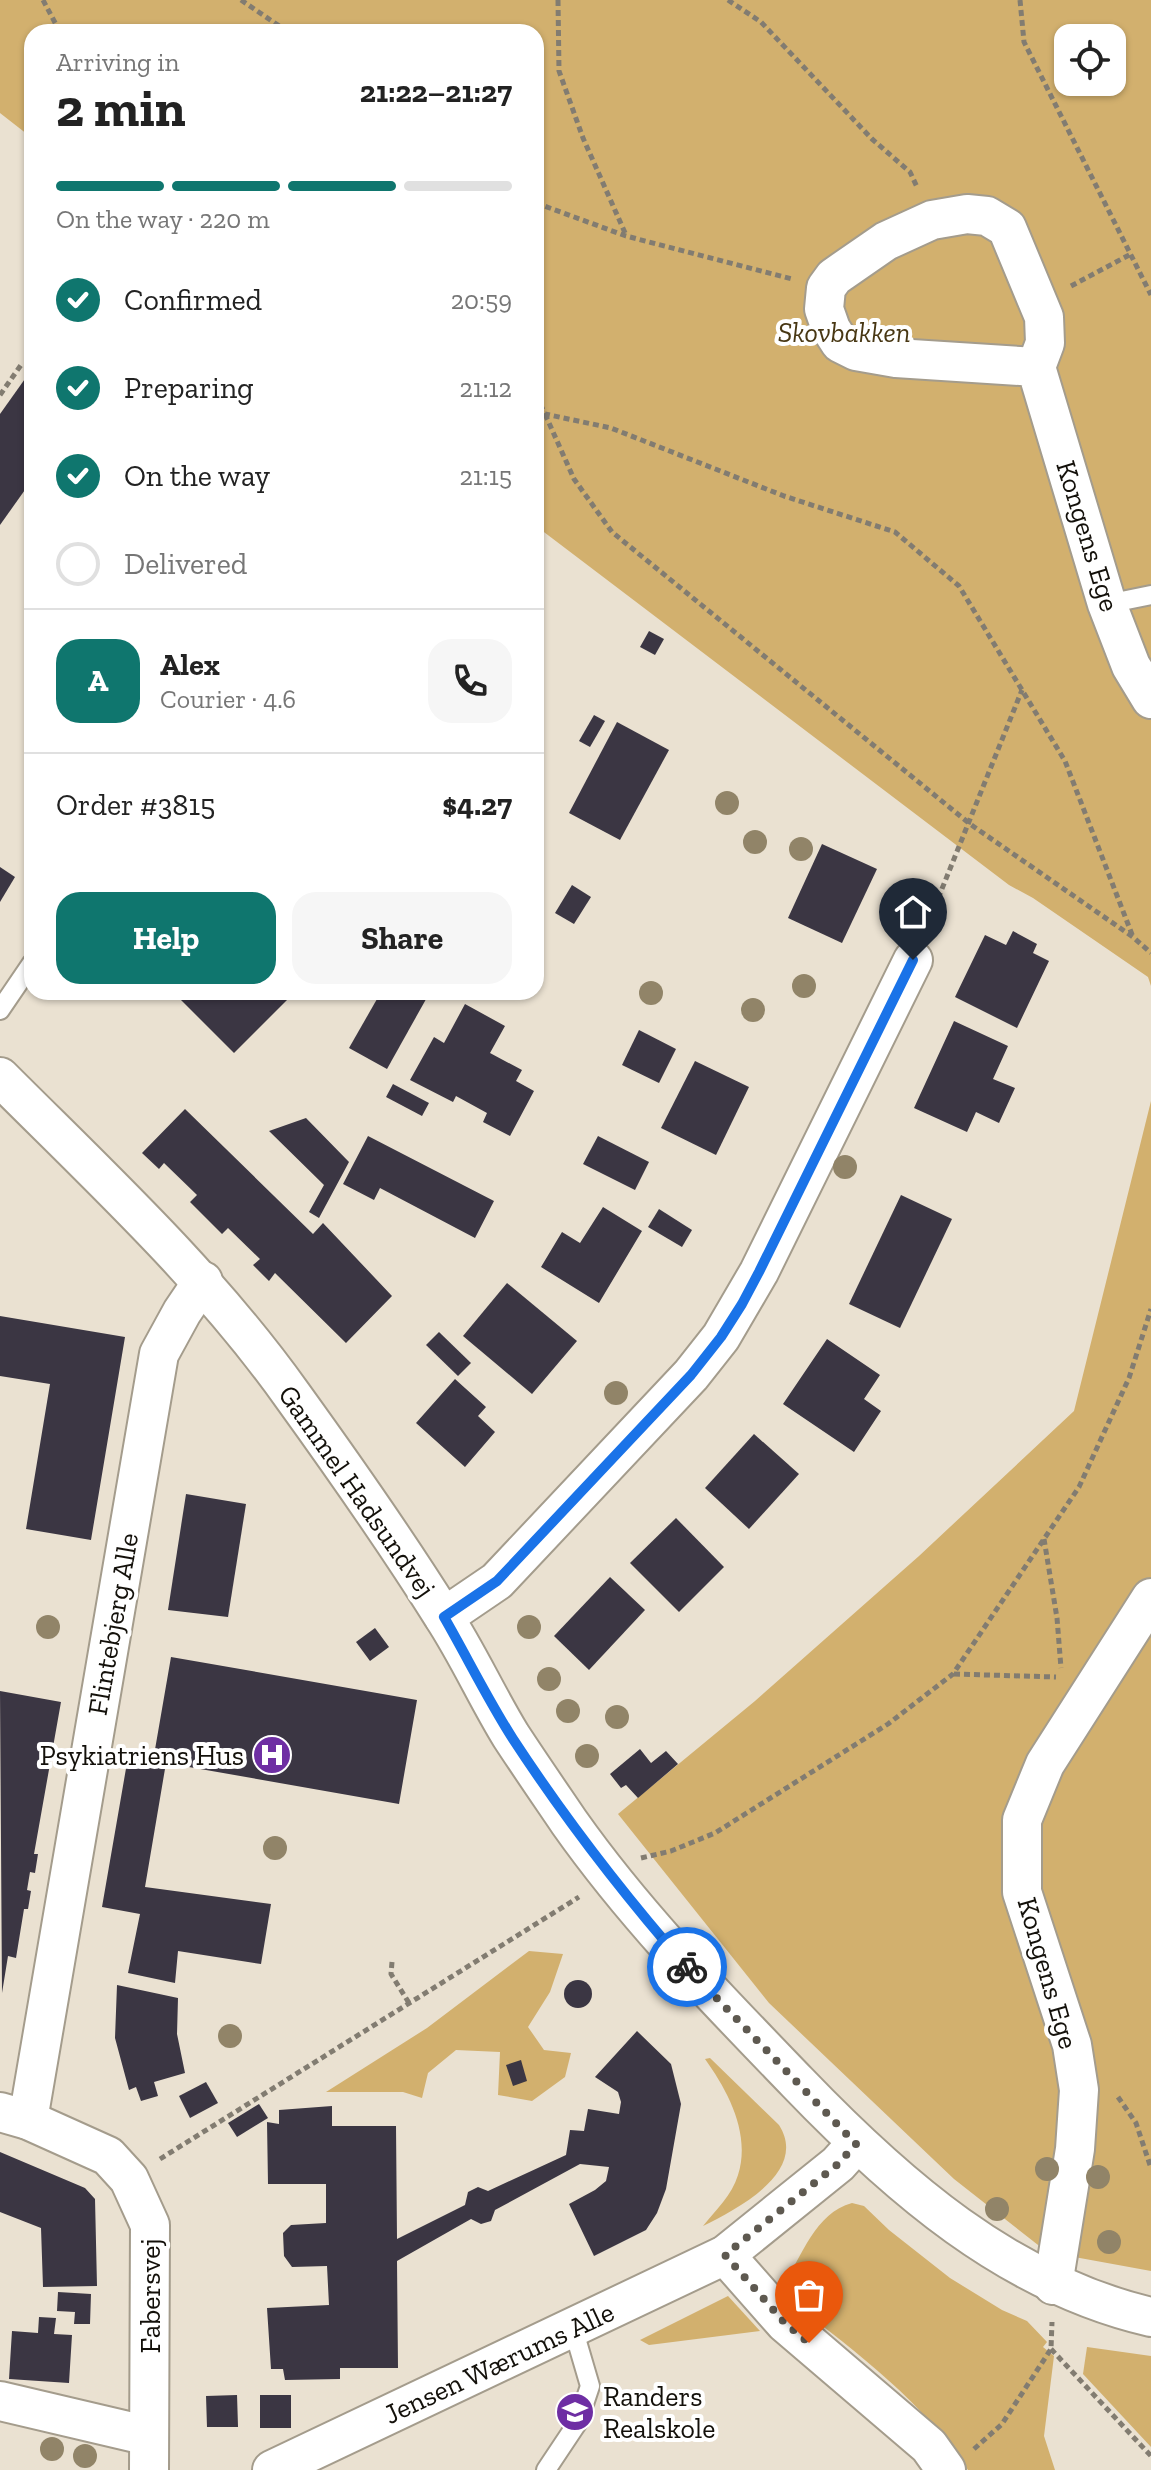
<!DOCTYPE html>
<html lang="en">
<head>
<meta charset="utf-8">
<style>
	:root { --surface:#fff; --page:#f6f6f6; --text:#222; --muted:#767676; --line:#e0e0e0; --accent:#0f766e }
	body { margin:0; font-family:"Zilla Slab",serif; background:var(--page); color:var(--text); height:100vh; display:flex; flex-direction:column; font-size:30px; white-space:nowrap }
	* { box-sizing:border-box; margin:0 }
	p { font-size:26px; color:var(--muted) }
	.icon { flex:none; width:44px; height:44px; fill:none; stroke:currentColor; stroke-width:2; stroke-linecap:round; stroke-linejoin:round }
	.map { position:relative; flex:1; overflow:hidden }
	.details { position:absolute; left:24px; top:24px; width:520px; height:976px; display:flex; flex-direction:column; background:var(--surface); border-radius:24px; box-shadow:0 2px 6px #0004 }
	.details>* { flex:none }
	.tools { position:absolute; left:1054px; top:24px; display:grid; gap:16px }
	.tools a { display:grid; place-items:center; width:72px; height:72px; border-radius:16px; background:var(--surface); box-shadow:0 2px 6px #0004; font-size:40px }
	.pin { position:absolute; display:grid; place-items:center; width:68px; height:68px; color:#fff; margin:-82px -34px; border-radius:50% 50% 50% 0; rotate:-45deg; box-shadow:0 0 8px #0007 }
	.pin .icon { rotate:45deg }
	.courier { position:absolute; display:grid; place-items:center; width:80px; height:80px; margin:-40px; border:6px solid #1a73e8; border-radius:50%; background:#fff; color:#222; box-shadow:0 2px 10px #0007 }
	.head em { font-style:normal; font-weight:800 }
	.head div { display:flex; flex-direction:column-reverse }
	.head { display:flex; align-items:center; justify-content:space-between; height:136px; padding:0 32px }
	h1 { font-size:52px; font-weight:800; line-height:60px }
	.bar { display:grid; grid-template-columns:repeat(4,1fr); gap:12px 8px; align-content:center; height:96px; padding:0 32px }
	.bar i { height:10px; border-radius:6px; background:var(--line) }
	.bar .current { background:var(--accent) }
	.bar p { grid-column:span 4 }
	.line { display:flex; align-items:center; gap:20px; padding:0 32px; border-top:2px solid var(--line) }
	.line div { flex:1 }
	.round { display:grid; place-items:center; flex:none; width:84px; height:84px; border-radius:24px; background:var(--page) }
	ol { padding:0 32px; list-style:none }
	li { display:flex; align-items:center; gap:24px; height:88px }
	li p { margin-inline-start:auto }
	li .icon { padding:8px; border-radius:50%; background:var(--accent); color:#fff; stroke-width:4 }
	li:last-child { color:var(--muted) }
	li i { width:44px; height:44px; border:4px solid var(--line); border-radius:50% }
	.button { display:flex; gap:16px; margin-top:auto; padding:16px 32px }
	.button a { flex:1; height:92px; border-radius:24px; background:var(--accent); color:#fff; font-size:32px; font-weight:800; line-height:92px; text-align:center }
	.button a+a { background:var(--page); color:var(--text) }
	.map>svg:first-child { display:block }
	.green { fill:#d2b06e; fill-rule:evenodd }
	.building { fill:#3b3643 }
	.lines { fill:none; stroke-linecap:round; stroke-linejoin:round }
	.lane-casing { stroke:#a49c8c; stroke-width:22 }
	.street-casing { stroke:#a49c8c; stroke-width:42 }
	.path { stroke:#827c71; stroke-width:5; stroke-dasharray:6 4; stroke-linecap:butt }
	.lane { stroke:#fff; stroke-width:18 }
	.street { stroke:#fff; stroke-width:38 }
	.tree { fill:#918468 }
	.done { stroke:#5e5950; stroke-width:8; stroke-dasharray:0 14.4 }
	.route { stroke:#1a73e8; stroke-width:10 }
	.labels { text-anchor:middle; dominant-baseline:central; stroke-width:8; stroke-linejoin:round; paint-order:stroke }
	.park-label { font-size:28px; font-style:italic; fill:#483713; stroke:#fff }
	.street-label { font-size:28px; fill:#13100a; stroke:#fff }
	.poi-label { font-size:28px; fill:#13100a; stroke:#fff; text-anchor:end }
</style>
</head>
<body>
<div class="map">
<svg width="1151" height="2470" viewBox="0 0 1151 2470">
	<rect width="100%" height="100%" fill="#eae1d1"/>
	<!-- green -->
	<g class="green">
		<path d="M0,0h1151v986l-3,-9 -115,-79 -24,-13 -473,-359v-494h-504v106l-32,-25zM1068,38h44v44h-44z"/>
		<polygon points="1151,1101 1151,2271 1047,2252 954,2179 769,2003 618,1814 755,1701 919,1556 1074,1411"/>
		<polygon points="529,1951 563,1954 550,1992 528,2027 544,2050 571,2053 565,2077 532,2101 498,2095 500,2052 456,2050 428,2073 422,2098 403,2092 326,2092 427,2028"/>
		<path d="M710,2058l69,67c30,47 -42,84 -76,101 13,-16 29,-31 35,-51 13,-41 -10,-84 -33,-116z"/>
		<path d="M852,2203l12,3 25,24 61,48 52,32 25,11 20,21 -4,5 11,9 -10,80 11,34h-87c-44,-67 -110,-117 -173,-165l-12,-19c19,-30 32,-73 69,-83z"/>
		<polygon points="728,2296 760,2331 649,2345 640,2340"/>
		<polygon points="1087,2347 1151,2356 1151,2447 1083,2374"/>
	</g>
	<!-- building -->
	<g class="building">
		<polygon points="32,369 32,480 0,525 0,414"/>
		<polygon points="649,631 664,639 655,655 640,647"/>
		<polygon points="594,715 605,721 590,747 579,741"/>
		<polygon points="617,722 669,750 620,840 569,813"/>
		<polygon points="822,844 877,869 842,943 788,918"/>
		<polygon points="0,867 15,877 0,902"/>
		<polygon points="572,885 591,897 574,924 555,913"/>
		<polygon points="1013,931 1037,944 1033,953 1049,961 1017,1028 955,997 985,935 1006,945"/>
		<polygon points="173,992 285,992 290,997 234,1053"/>
		<polygon points="381,992 430,992 387,1069 349,1048"/>
		<polygon points="465,1004 505,1026 490,1053 522,1070 516,1081 534,1091 510,1136 483,1122 487,1113 456,1096 453,1102 410,1080 434,1037 444,1043"/>
		<polygon points="954,1021 1008,1046 993,1079 1015,1088 999,1123 976,1112 967,1132 914,1108"/>
		<polygon points="639,1030 676,1049 659,1083 622,1065"/>
		<polygon points="695,1061 749,1087 716,1155 661,1128"/>
		<polygon points="393,1084 429,1103 422,1116 386,1097"/>
		<polygon points="185,1109 313,1234 323,1223 392,1296 346,1343 275,1273 269,1281 253,1265 260,1259 228,1228 222,1234 190,1202 197,1195 164,1163 159,1169 142,1153"/>
		<polygon points="306,1118 349,1162 319,1218 309,1212 324,1185 269,1131"/>
		<polygon points="368,1136 494,1201 475,1238 380,1188 374,1200 343,1184"/>
		<polygon points="598,1136 649,1162 635,1190 583,1164"/>
		<polygon points="901,1195 952,1219 900,1328 849,1304"/>
		<polygon points="603,1207 642,1231 599,1303 541,1267 562,1232 580,1243"/>
		<polygon points="659,1209 692,1230 682,1247 648,1227"/>
		<polygon points="507,1283 577,1341 532,1394 463,1336"/>
		<polygon points="0,1316 125,1337 91,1540 26,1529 50,1384 0,1376"/>
		<polygon points="439,1332 471,1363 458,1376 426,1345"/>
		<polygon points="827,1339 880,1375 864,1399 881,1411 854,1452 783,1404"/>
		<polygon points="455,1379 486,1407 478,1416 495,1432 465,1467 416,1423"/>
		<polygon points="754,1434 799,1474 749,1529 705,1488"/>
		<polygon points="186,1494 246,1504 228,1617 168,1610"/>
		<polygon points="676,1518 724,1567 679,1612 630,1563"/>
		<polygon points="610,1577 645,1610 589,1670 554,1636"/>
		<polygon points="375,1628 389,1647 370,1661 356,1642"/>
		<polygon points="171,1657 417,1700 399,1804 166,1763 145,1887 271,1904 261,1964 178,1951 175,1983 128,1973 140,1914 102,1907 128,1757 153,1761"/>
		<polygon points="0,1691 61,1702 34,1854 38,1854 35,1873 30,1872 27,1890 31,1891 28,1909 24,1909 16,1958 8,1956 2,1993"/>
		<polygon points="640,1749 651,1763 666,1751 678,1764 638,1798 626,1785 621,1788 610,1774"/>
		<circle cx="578" cy="1994" r="14"/>
		<polygon points="117,1985 178,1998 177,2034 185,2073 154,2082 158,2096 141,2101 136,2087 129,2090 115,2038"/>
		<polygon points="637,2031 671,2064 681,2104 666,2189 657,2213 646,2230 594,2256 569,2204 595,2190 606,2181 609,2167 580,2164 495,2210 491,2221 481,2224 471,2219 397,2261 398,2368 340,2368 340,2379 285,2380 283,2369 271,2369 267,2308 329,2305 327,2266 292,2267 284,2256 283,2233 291,2225 326,2223 326,2184 268,2184 267,2122 279,2124 279,2110 332,2106 332,2126 396,2126 397,2239 465,2205 468,2192 478,2187 488,2191 566,2155 570,2130 584,2131 588,2109 619,2114 621,2102 618,2092 595,2077"/>
		<polygon points="521,2060 527,2081 513,2086 506,2065"/>
		<polygon points="206,2082 218,2103 190,2118 179,2096"/>
		<polygon points="259,2104 268,2118 237,2137 228,2123"/>
		<polygon points="0,2152 85,2188 95,2199 97,2286 43,2287 41,2228 0,2212"/>
		<polygon points="58,2292 91,2294 90,2324 74,2324 75,2312 57,2311"/>
		<polygon points="39,2317 56,2318 54,2334 72,2335 69,2383 9,2379 12,2331 38,2333"/>
		<polygon points="237,2395 238,2427 207,2427 206,2396"/>
		<rect x="260" y="2395" width="31" height="33"/>
	</g>
	<g class="lines">
		<defs>
			<g id="lane">
				<polyline points="1107,604 1151,595"/>
				<polyline points="0,1010 32,963"/>
				<polyline points="546,2470 578,2422 590,2386 573,2328"/>
			</g>
			<g id="street">
				<polyline points="1036,367 896,358 856,351 840,343 831,329 824,309 826,288 834,277 886,241 932,220 967,214 987,216 1007,228 1044,317 1045,343 1036,367 1107,604 1131,666 1151,699"/>
				<path d="M0,1077c102,102 208,200 292,318 52,72 104,146 151,221 25,38 44,81 68,120 19,29 39,58 58,86 67,95 148,177 228,260 99,103 211,202 354,235"/>
				<polyline points="444,1617 497,1581 691,1375 721,1337 759,1272 913,960"/>
				<polyline points="0,2112 28,2120 108,2156 129,2179 150,2225 149,2470"/>
				<polyline points="28,2120 159,1354 182,1312 203,1281"/>
				<polyline points="725,2255 785,2323 929,2446 946,2470"/>
				<polyline points="1053,2285 1075,2149 1079,2090 1072,2045 1022,1892 1022,1820 1045,1764 1151,1598"/>
				<polyline points="0,2401 149,2436"/>
				<polyline points="272,2470 725,2255 838,2164 856,2144"/>
			</g>
		</defs>
		<!-- lane casing -->
		<use href="#lane" class="lane-casing"/>
		<!-- street casing -->
		<use href="#street" class="street-casing"/>
		<!-- path -->
		<g class="path">
			<polyline points="43,0 60,32"/>
			<polyline points="241,0 288,32"/>
			<polyline points="558,0 559,71 583,138 626,235"/>
			<polyline points="728,0 761,22 872,139 910,172 917,187"/>
			<polyline points="1020,0 1024,42 1151,295"/>
			<polyline points="536,203 626,236 792,279"/>
			<polyline points="1071,286 1131,254"/>
			<polyline points="0,395 21,365"/>
			<polyline points="536,395 545,414 611,428 784,496 895,532 959,586 1065,761 1133,937"/>
			<polyline points="536,410 545,414 574,479 612,532 970,824 1133,937 1151,953"/>
			<polyline points="927,926 1022,690"/>
			<polyline points="1044,1539 1057,1618 1061,1668"/>
			<polyline points="954,1674 1056,1677"/>
			<polyline points="641,1858 671,1851 715,1833 888,1724 953,1674 1079,1487 1129,1378 1151,1309"/>
			<polyline points="392,1962 391,1974 409,2003"/>
			<polyline points="1118,2097 1136,2123 1151,2168"/>
			<polyline points="160,2159 579,1897"/>
			<polyline points="1051,2349 1151,2456"/>
			<polyline points="974,2449 1002,2424 1051,2349 1052,2322"/>
		</g>
		<!-- lane -->
		<use href="#lane" class="lane"/>
		<!-- street -->
		<use href="#street" class="street"/>
	</g>
	<!-- trees -->
	<g class="tree">
		<circle cx="727" cy="803" r="12"/>
		<circle cx="755" cy="842" r="12"/>
		<circle cx="801" cy="849" r="12"/>
		<circle cx="804" cy="986" r="12"/>
		<circle cx="651" cy="993" r="12"/>
		<circle cx="753" cy="1010" r="12"/>
		<circle cx="845" cy="1167" r="12"/>
		<circle cx="616" cy="1393" r="12"/>
		<circle cx="48" cy="1627" r="12"/>
		<circle cx="529" cy="1627" r="12"/>
		<circle cx="549" cy="1679" r="12"/>
		<circle cx="568" cy="1711" r="12"/>
		<circle cx="617" cy="1717" r="12"/>
		<circle cx="587" cy="1756" r="12"/>
		<circle cx="275" cy="1848" r="12"/>
		<circle cx="230" cy="2036" r="12"/>
		<circle cx="1047" cy="2169" r="12"/>
		<circle cx="1098" cy="2177" r="12"/>
		<circle cx="997" cy="2209" r="12"/>
		<circle cx="1109" cy="2242" r="12"/>
		<circle cx="52" cy="2449" r="12"/>
		<circle cx="85" cy="2456" r="12"/>
	</g>
	<g class="lines">
		<!-- done -->
		<polyline class="done" points="687,1967 856,2144 838,2164 725,2255 785,2323 809,2343"/>
		<!-- route -->
		<path class="route" d="M687,1967c-63,-72 -121,-147 -174,-228 -25,-39 -46,-82 -69,-122l53,-36 194,-206 30,-38 21,-33 17,-32 154,-312"/>
	</g>
	<!-- icons -->
	<defs>
		<symbol id="hospital-disc" viewBox="-11 -11 22 22"><circle r="9.5" fill="#6e2ea3" stroke="#fff"/><path d="M-5-5h3v3.5h4V-5h3V5h-3V1.5h-4V5h-3Z" fill="#fff"/></symbol>
		<symbol id="school-disc" viewBox="-11 -11 22 22"><circle r="9.5" fill="#6e2ea3" stroke="#fff"/><path d="M0-5L7-2L0 1L-7-2ZM-4 1L0 2.5L4 1V4Q0 6-4 4Z" fill="#fff"/></symbol>
	</defs>
	<g fill-rule="evenodd">
		<use href="#hospital-disc" x="250" y="1733" width="44" height="44"/>
		<use href="#school-disc" x="553" y="2390" width="44" height="44"/>
	</g>
	<g class="labels">
		<!-- park labels -->
		<g class="park-label">
			<text x="844" y="332">Skovbakken</text>
		</g>
		<!-- street labels -->
		<g class="street-label">
			<text transform="translate(1088 536) rotate(73)">Kongens Ege</text>
			<text transform="translate(357 1491) rotate(55)">Gammel Hadsundvej</text>
			<text transform="translate(113 1624) rotate(-80)">Flintebjerg Alle</text>
			<text transform="translate(1048 1973) rotate(74)">Kongens Ege</text>
			<text transform="translate(150 2296) rotate(-90)">Fabersvej</text>
			<text transform="translate(499 2363) rotate(-25)">Jensen Wærums Alle</text>
		</g>
		<!-- poi labels -->
		<g class="poi-label">
			<text x="244" y="1755">Psykiatriens Hus</text>
			<text x="603" y="2396" text-anchor="start">Randers<tspan x="603" dy="32">Realskole</tspan></text>
		</g>
	</g>
</svg>
<div class="tools">
<a><svg class="icon" aria-label="locate" viewBox="0 0 24 24"><circle cx="12" cy="12" r="6"/><path d="M12 2v4M12 18v4M2 12h4M18 12h4"/></svg></a>
</div>
<div class="pin" style="left:809px;top:2343px;background:#ea580c"><svg class="icon" aria-label="bag" viewBox="0 0 24 24"><path d="M5 8h14l-1 12H6zM9 8a3 3 0 0 1 6 0"/></svg></div>
<div class="pin" style="left:913px;top:960px;background:#1f2937"><svg class="icon" aria-label="home" viewBox="0 0 24 24"><path d="M3 11l9-7 9 7M6 9v11h12V9"/></svg></div>
<div class="courier" style="left:687px;top:1967px"><svg class="icon" aria-label="bike" viewBox="0 0 24 24"><circle cx="6" cy="16" r="4"/><circle cx="18" cy="16" r="4"/><path d="M6 16l4-8h5l3 8M10 8l3 8H6M13 5h3"/></svg></div>
<section class="details">
<div class="head"><div><h1>2 min</h1><p>Arriving in</p></div><em>21:22–21:27</em></div>
<div class="bar"><i class="current"></i><i class="current"></i><i class="current"></i><i></i><p>On the way · 220 m</p></div>
<ol>
<li><svg class="icon" aria-label="check" viewBox="0 0 24 24"><path d="M5 12l5 5 9-10"/></svg>Confirmed<p>20:59</p></li>
<li><svg class="icon" aria-label="check" viewBox="0 0 24 24"><path d="M5 12l5 5 9-10"/></svg>Preparing<p>21:12</p></li>
<li><svg class="icon" aria-label="check" viewBox="0 0 24 24"><path d="M5 12l5 5 9-10"/></svg>On the way<p>21:15</p></li>
<li><i></i>Delivered</li>
</ol>
<div class="line" style="height:144px"><b class="round" style="background:var(--accent);color:#fff">A</b><div><b>Alex</b><p>Courier · 4.6</p></div><a class="round"><svg class="icon" aria-label="phone" viewBox="0 0 24 24"><path d="M5 4h4l2 5-3 2q2 4 5 5l2-3 5 2v4C11 20 4 13 5 4z"/></svg></a></div>
<div class="line" style="height:104px"><div>Order #3815</div><b>$4.27</b></div>
<div class="button"><a>Help</a><a>Share</a></div>
</section>
</div>
</body>
</html>
